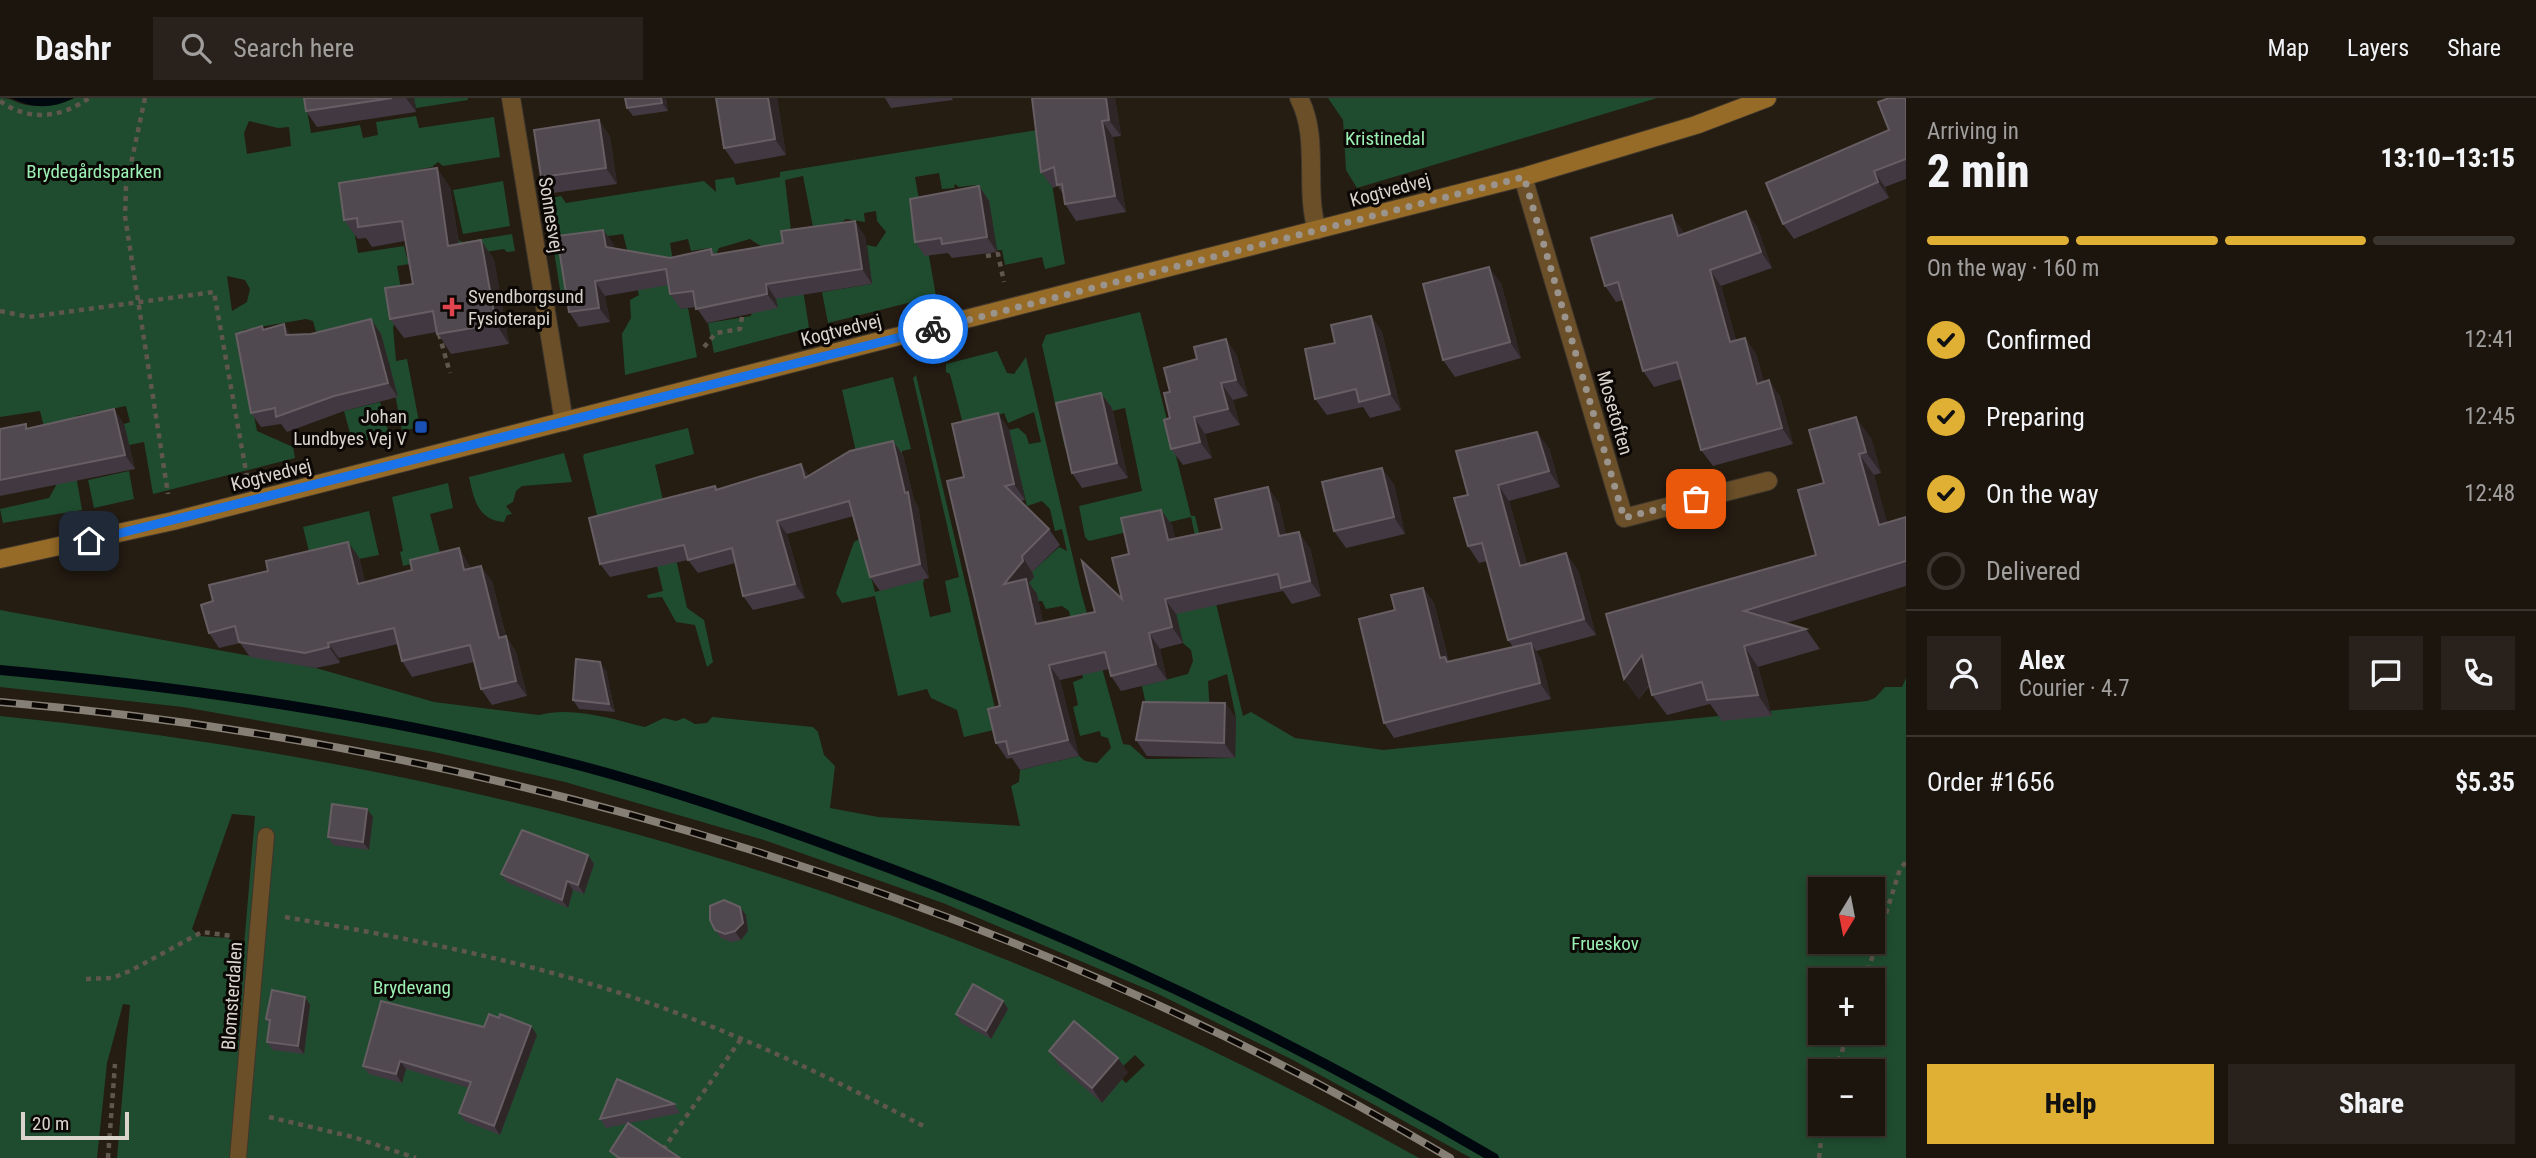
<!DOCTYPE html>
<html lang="en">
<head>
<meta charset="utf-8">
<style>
	:root { --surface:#1c150e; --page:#29221c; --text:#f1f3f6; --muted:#a09f9e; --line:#3a342e; --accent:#e0b034 }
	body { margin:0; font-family:"Roboto Condensed",sans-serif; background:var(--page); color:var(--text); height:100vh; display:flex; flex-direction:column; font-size:26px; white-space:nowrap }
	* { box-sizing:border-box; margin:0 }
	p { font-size:23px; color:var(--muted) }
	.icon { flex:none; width:38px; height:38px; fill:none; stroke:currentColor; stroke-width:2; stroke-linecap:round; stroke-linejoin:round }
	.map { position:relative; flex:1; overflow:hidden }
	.sheet { display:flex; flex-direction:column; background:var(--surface); width:630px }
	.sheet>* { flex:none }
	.needle { width:46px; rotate:190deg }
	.tools { position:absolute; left:1808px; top:779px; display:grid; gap:14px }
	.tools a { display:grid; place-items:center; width:77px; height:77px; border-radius:0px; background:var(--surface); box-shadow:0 4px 10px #0003,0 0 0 2px var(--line); font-size:35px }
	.scale { position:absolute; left:21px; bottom:18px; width:108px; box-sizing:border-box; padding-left:7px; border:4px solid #dad4cd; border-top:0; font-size:19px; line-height:24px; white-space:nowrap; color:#dad4cd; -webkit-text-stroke:5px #0b0704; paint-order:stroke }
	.pin { position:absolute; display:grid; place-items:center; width:60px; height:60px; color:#fff; margin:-30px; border-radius:14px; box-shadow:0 4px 10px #0006 }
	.courier { position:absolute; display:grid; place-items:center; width:70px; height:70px; margin:-35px; border:5px solid #1a73e8; border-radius:50%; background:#fff; color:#222; box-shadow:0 2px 9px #0007 }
	.overview em { font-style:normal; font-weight:800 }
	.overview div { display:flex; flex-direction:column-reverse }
	.overview { display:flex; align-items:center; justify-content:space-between; height:119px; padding:0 21px }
	h1 { font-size:46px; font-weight:800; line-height:52px }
	.bar { display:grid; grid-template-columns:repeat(4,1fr); gap:10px 7px; align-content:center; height:84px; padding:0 21px }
	.bar i { height:9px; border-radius:5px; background:var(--line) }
	.bar .on { background:var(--accent) }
	.bar p { grid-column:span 4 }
	.line { display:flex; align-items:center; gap:18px; padding:0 21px; border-top:2px solid var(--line) }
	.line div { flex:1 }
	.round { display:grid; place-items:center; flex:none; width:74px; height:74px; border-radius:0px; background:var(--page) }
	ol { padding:0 21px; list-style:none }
	li { display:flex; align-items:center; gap:21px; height:77px }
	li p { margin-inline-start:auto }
	li .icon { padding:7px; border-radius:50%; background:var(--accent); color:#111; stroke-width:4 }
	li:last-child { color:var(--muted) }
	li i { width:38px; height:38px; border:4px solid var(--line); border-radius:50% }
	.primary-button { display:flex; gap:14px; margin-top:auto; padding:14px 21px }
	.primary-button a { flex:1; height:80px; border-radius:0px; background:var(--accent); color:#111; font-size:28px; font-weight:800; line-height:80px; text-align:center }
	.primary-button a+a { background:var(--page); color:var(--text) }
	header { display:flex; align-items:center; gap:42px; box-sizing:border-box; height:98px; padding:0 35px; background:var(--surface); border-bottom:2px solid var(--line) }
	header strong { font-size:33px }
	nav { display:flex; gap:38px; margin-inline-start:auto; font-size:24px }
	.search { width:490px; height:63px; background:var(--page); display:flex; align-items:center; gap:18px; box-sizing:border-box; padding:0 24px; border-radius:0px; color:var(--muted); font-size:26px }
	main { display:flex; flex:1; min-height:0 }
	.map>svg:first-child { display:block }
	.green { fill:#1f4c2f; fill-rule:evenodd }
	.water { fill:#00070f }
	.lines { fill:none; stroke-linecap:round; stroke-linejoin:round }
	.stream { stroke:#00070f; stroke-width:10 }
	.lane-casing { stroke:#3e362c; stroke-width:18 }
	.street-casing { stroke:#3e362c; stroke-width:20 }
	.secondary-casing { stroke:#3e362c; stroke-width:20 }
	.path { stroke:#5f574e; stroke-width:4.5; stroke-dasharray:5 5; stroke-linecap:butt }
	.lane { stroke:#6a4f28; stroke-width:16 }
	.street { stroke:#6a4f28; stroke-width:18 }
	.secondary { stroke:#966a27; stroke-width:18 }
	.rail-casing { stroke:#867f76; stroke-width:8 }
	.rail { stroke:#0b0704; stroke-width:5; stroke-dasharray:16; stroke-linecap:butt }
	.wall { fill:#413841 }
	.shaded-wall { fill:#2f2628 }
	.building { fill:#514950; stroke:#665e63; stroke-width:2 }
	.done { stroke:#9b948c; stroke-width:7; stroke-dasharray:0 12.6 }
	.route { stroke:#1a73e8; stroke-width:9 }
	.health-dot { fill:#e0444e; stroke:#0b0704; stroke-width:2.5 }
	.transit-dot { fill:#1a4fb4; stroke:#0b0704; stroke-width:2.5 }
	.labels { text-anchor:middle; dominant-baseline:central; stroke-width:6; stroke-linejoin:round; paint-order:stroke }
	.park-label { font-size:19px; fill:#9bf0b4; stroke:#0b0704 }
	.street-label { font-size:19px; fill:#dad4cd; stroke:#0b0704 }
	.poi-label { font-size:19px; fill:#dad4cd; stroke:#0b0704; text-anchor:start }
</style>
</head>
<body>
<header>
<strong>Dashr</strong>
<div class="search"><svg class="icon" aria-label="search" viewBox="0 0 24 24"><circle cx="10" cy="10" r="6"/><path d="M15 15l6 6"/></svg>Search here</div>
<nav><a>Map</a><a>Layers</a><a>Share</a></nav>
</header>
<main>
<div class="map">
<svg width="1906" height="1060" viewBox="0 0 1906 1060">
	<rect width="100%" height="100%" fill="#251c12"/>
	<!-- green -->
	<g class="green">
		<path d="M0,0c10,0 13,3 22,6 14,4 39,1 52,-6h231l6,35 49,-8 3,13 15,-3 -2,-13 40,-6 3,12 75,-11 6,40 -57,9 -5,-4 -6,5 -25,5 3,22 -62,1 10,58 46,-7 3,12 25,-5 23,-14 8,3 49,-8 3,17 -8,1 -3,-3 -107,17 7,41 -11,20 3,34 11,-2 13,68 -18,4 -13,-69 -26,-41 -47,11 -3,-11 -7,-2 -63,11 10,55 -5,1 9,45 36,16 2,11 -142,36 -9,-52 -15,3 -5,-21 6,-2 -4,-16 -50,10 2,11 -8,13 12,70 -79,13 -3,-14 49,-11 9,-16 -18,-71 -40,6zM249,23l29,7 11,-1 2,19 -44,8 -3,-21zM227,178l18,4 5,9 -3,13 -15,9z"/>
		<polygon points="414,0 468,0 468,2 416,10"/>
		<polygon points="1328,0 1657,0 1357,90 1346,72 1343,22"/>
		<polygon points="1043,31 1065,166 1045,171 1042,159 1005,167 1002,152 997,152 989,103 979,104 976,87 959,89 955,86 954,90 942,91 939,75 915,79 936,198 828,225 822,194 872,186 867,147 876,149 886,134 877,123 876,113 864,115 865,124 846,121 835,130 814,134 803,78 785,82 795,166 799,166 809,230 714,255 708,225 751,218 765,151 750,141 719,150 712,164 710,150 691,153 688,141 670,145 681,211 688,210 697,259 625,277 622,236 631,220 630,202 639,197 623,136 608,138 570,196 561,198 546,101 561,98 566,105 704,83 716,94 715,82 734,79 736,87 780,79 780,74"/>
		<polygon points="503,83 510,128 463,136 453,92"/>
		<path d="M1140,214l51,204h4l48,200 8,-4 44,26 88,12 484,-49 8,-3 10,-11h17l4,-9v480h-435l-178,-98 -137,-67 -213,-90 -179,-63 -199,-58 -131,-30 -251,-45 -183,-20v-77l316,58 118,34 105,13c33,-9 74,4 106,12l19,-9 12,3 8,-3 11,6 12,-1 5,-6 101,10 5,5 6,23 11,11 -5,42 48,9 142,9 -9,-40 8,-4 1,-12 59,-14 6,5 12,2 14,-15 -3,-10 -7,-2 -1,-5 -20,5 -7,-29 5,-2 -5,-23 10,-4 -14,-67 -7,-5 -16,3 -4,-8h-4l-19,-17 40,-37 8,4 -5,-22 -7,2 -5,-22 -8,-8 -15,5 -18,-76 9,-2 8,7 3,9 12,-2 -7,-30 -26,11 -4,-10 -40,15 -14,-54 -4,-2v-8l51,-13 10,22 7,1 12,-17 55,235 42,152 7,1 16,14 89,-1 1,-40 -9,-44 -19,7 2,33 -64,-9 -4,-19 46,-12 5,-13 -2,-11 -8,-7 -18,-75 35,-9 -9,-42 -102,24 -4,-4 -6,-31 63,-15 -17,-83 -13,3 -1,-3 -39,37 -7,3 -23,-103 4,-10zM1820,791h52v53h-52zM1820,882h52v52h-52zM1820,973h52v53h-52z"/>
		<polygon points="916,277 999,627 998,631 964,639 957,612 931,600 927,591 898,598 875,498 842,505 836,495 854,444 861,440 875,494 916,483 927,470 923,486 930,519 951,514 945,483 959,479 913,280"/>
		<polygon points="893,279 911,351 902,353 902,357 856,354 842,292"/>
		<polygon points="380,304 389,336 353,346 344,313"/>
		<polygon points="688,330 694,356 655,367 687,510 704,522 713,564 707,569 695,527 676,524 662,499 648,500 647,497 663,493 646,423 601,434 583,359 584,356"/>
		<path d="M564,355l8,29 -50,4 -6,5 -3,11 -7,4 6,8 -5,1 -3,7c-26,-2 -30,-22 -35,-45z"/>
		<polygon points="129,373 134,401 94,410 88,382"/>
		<polygon points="448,385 453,410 430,416 441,459 403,468 400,454 403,453 392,399"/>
		<polygon points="369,413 379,457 313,470 303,429"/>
		<path d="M0,618c511,52 970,191 1419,442h-1302l13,-153 -7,-1 -16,59 -10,95h-97zM232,716l23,2 -11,130 -17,-8 -28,-2 -7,-7zM1135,957l10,10 -19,18 -10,-10z"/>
	</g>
	<!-- water -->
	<path class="water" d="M11,0h63c-21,11 -42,11 -63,0z"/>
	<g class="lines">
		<!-- stream -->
		<path class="stream" d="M0,572c187,17 376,44 558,90 100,25 199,59 296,95 222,81 436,183 640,303"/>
		<defs>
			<polyline id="lane" points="238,1060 266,738"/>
			<g id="street">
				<polyline points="511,0 564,324"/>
				<path d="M1299,0c21,40 5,90 18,132"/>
				<polyline points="1523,79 1624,420 1768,383"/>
			</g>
			<polyline id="secondary" points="0,461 173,423 1523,79 1696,27 1767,0"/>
		</defs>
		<!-- lane casing -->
		<use href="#lane" class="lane-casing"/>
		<!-- street casing -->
		<use href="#street" class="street-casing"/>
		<!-- secondary casing -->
		<use href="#secondary" class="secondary-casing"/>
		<!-- path -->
		<g class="path">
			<polyline points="145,0 126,89 125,118 168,396"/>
			<path d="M0,3c29,21 61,17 89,-3"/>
			<polyline points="986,158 998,156 1004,184"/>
			<polyline points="0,213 29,219 214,194 247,379"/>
			<polyline points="439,236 450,275"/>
			<polyline points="704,249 716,235 740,231 742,219"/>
			<path d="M285,819c128,22 259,47 381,92 90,33 176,74 261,119"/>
			<polyline points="86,881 112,880 130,873 202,834 232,838"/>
			<polyline points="1865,882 1900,771 1906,764"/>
			<polyline points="1836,973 1848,934"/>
			<polyline points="269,1019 353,1039 416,1060"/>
			<polyline points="108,1060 115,966"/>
			<polyline points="657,1060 741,941"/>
			<polyline points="1819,1060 1823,1026"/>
		</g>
		<!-- lane -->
		<use href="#lane" class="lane"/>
		<!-- street -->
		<use href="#street" class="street"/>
		<!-- secondary -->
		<use href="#secondary" class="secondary"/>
		<defs>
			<path id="rail" d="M0,604c497,42 1021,200 1450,456"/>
		</defs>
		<!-- rail casing -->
		<use href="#rail" class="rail-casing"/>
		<!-- rail -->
		<use href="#rail" class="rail"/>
	</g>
	<!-- wall -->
	<g class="wall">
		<polygon points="304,0 414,0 416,14 317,29 306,13"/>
		<polygon points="666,0 668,13 633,18 627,10"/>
		<polygon points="777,0 786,57 735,66 724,50"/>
		<polygon points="885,0 952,0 953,2 891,10"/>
		<polygon points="1032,0 1115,0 1121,38 1113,39 1126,114 1076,123 1065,106 1063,96 1058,88 1053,90 1041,74"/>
		<polygon points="1906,0 1906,81 1885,89 1889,100 1794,141 1783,126 1889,32"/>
		<polygon points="599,22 610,39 617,86 553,95 541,79"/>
		<polygon points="979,88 989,103 997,154 952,160 948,155 925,158 915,144"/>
		<polygon points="450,89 459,146 481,142 494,162 509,246 451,256 437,234 404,240 390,221 413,186 405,143 372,149 366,140 358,141 344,122"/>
		<polygon points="1746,113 1757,129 1772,170 1721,188 1736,242 1745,240 1756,256 1764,284 1780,298 1793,346 1713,368 1701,352 1682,281 1654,289 1643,273 1623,202 1616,204 1605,188 1683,133 1684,136"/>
		<polygon points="603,132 614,147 614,150 670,160 711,151 715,156 865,138 872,186 776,201 778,210 707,225 696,209 681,211 670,196 669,187 605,198 610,224 579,229 569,214"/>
		<polygon points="1501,185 1521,260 1455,279 1443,262"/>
		<polygon points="1371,218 1382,234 1401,312 1370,320 1363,309 1327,317 1315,301 1335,245"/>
		<polygon points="371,221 381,236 398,299 344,313 287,334 281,326 261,329 251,315 265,232 291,237 311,236"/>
		<polygon points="1226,241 1237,258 1248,298 1233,302 1240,327 1205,336 1212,360 1183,367 1171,351 1170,294"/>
		<polygon points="1112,310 1128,380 1082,390 1072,375"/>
		<polygon points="124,326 135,371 0,398 0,331"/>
		<polygon points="1009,331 1025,402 1020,403 1049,431 1060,447 1032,474 1034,479 1029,485 1037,496 1043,525 1095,514 1122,501 1129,456 1161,412 1172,427 1175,441 1222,431 1279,405 1286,437 1310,450 1321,498 1292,506 1283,493 1176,516 1183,545 1160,551 1167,582 1121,593 1111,578 1109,571 1060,582 1079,658 1020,672 1012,660 1007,661 996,645 1000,608 964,379"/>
		<polygon points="1871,340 1881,375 1874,377 1887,425 1906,419 1906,488 1786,525 1806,531 1820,551 1758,569 1772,618 1722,623 1710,606 1667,617 1652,597 1650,587 1639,601 1624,581 1816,457 1824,385"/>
		<polygon points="893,343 903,357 914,402 918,408 929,480 880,493 870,479 854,418 787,436 805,500 753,512 743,498 735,465 698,475 688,462 610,479 600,466 715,388 718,391 809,378"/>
		<polygon points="1549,350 1560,389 1509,403 1527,466 1578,472 1596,537 1536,553 1541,561 1551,601 1394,640 1384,625 1395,512 1423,490 1434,505 1449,564 1513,549 1508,542 1487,463 1479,465 1468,448 1468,397"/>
		<polygon points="1394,386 1405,436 1346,450 1334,433"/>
		<polygon points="359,459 365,484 469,466 470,471 492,483 506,538 516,554 527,598 492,607 481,591 474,564 412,579 402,563 398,546 339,560 340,565 316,570 250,559 240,545 219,550 209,535"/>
		<polygon points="606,572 615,614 579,611 573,602"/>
		<polygon points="1225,605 1236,620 1235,660 1147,658 1136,642"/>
		<polygon points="373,719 369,752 333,747 328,739"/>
		<polygon points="588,757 594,766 584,796 573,792 568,810 507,784 501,776"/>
		<polygon points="740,809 746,817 748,833 741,842 731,844 721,840 715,832"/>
		<polygon points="305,899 310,907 304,956 273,952 267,944 269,926 266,921"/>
		<polygon points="1003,903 1008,911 991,941 961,925 956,916"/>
		<polygon points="484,929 537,937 500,1037 465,1023 459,1015 469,990 406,971 402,985 369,976 363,968"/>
		<polygon points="1049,953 1128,974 1102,1005 1059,967"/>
		<polygon points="674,1006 680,1015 606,1030 600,1021"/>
	</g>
	<!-- shaded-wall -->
	<g class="shaded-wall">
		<polygon points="406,0 414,0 416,14"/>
		<polygon points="661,0 666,0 668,13 662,5"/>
		<polygon points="768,0 777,0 786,57 775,41"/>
		<polygon points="1106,0 1115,0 1121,38 1109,22"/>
		<polygon points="599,22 610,39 617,86 606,70"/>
		<polygon points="1102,23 1113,39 1126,114 1115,98"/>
		<polygon points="437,70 450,89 462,167 448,148"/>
		<polygon points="1874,73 1885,89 1889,100 1878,84"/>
		<polygon points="979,88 989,103 997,154 987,139"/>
		<polygon points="1746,113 1757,129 1772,170 1761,154"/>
		<polygon points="1672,117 1683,133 1689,154 1678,138"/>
		<polygon points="855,123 865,138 872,186 862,171"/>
		<polygon points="603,132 614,147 616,163 606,149"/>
		<polygon points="481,142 494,162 509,246 496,226"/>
		<polygon points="1489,169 1501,185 1521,260 1510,244"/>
		<polygon points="1710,172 1721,188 1741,260 1730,244"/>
		<polygon points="595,183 605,198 610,224 599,210"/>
		<polygon points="766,186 776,201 778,210 767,196"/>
		<polygon points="1371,218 1382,234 1401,312 1390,296"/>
		<polygon points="371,221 381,236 398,299 388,285"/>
		<polygon points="284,226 294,241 286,237"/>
		<polygon points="1745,240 1756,256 1769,302 1757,286"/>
		<polygon points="1226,241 1237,258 1248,298 1236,282"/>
		<polygon points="1769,282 1780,298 1793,346 1782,330"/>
		<polygon points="1221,285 1233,302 1240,327 1228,311"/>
		<polygon points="1101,295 1112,310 1128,380 1117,365"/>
		<polygon points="114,311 124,326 135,371 125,357"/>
		<polygon points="998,315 1009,331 1025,402 1014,386"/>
		<polygon points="1194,319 1205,336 1212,360 1200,344"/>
		<polygon points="1856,319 1871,340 1881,375 1866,354"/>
		<polygon points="1537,334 1549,350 1560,389 1549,373"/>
		<polygon points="893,343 903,357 914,402 918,408 929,480 920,466 905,395"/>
		<polygon points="1859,356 1874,377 1894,448 1879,427"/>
		<polygon points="801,366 811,380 805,380"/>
		<polygon points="1382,370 1394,386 1405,436 1394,419"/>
		<polygon points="1498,387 1509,403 1532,484 1520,468"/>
		<polygon points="1268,389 1279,405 1290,454 1279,438"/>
		<polygon points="1161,412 1172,427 1179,458 1168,442"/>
		<polygon points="777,423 787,436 805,500 795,486"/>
		<polygon points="1299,434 1310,450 1321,498 1310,483"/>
		<polygon points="348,444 359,459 369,501 358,486"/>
		<polygon points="459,450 469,466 474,488 464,472"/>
		<polygon points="1566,455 1578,472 1596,537 1584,521"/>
		<polygon points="1022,458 1032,474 1034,479 1029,485 1037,496 1047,542 1004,486"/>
		<polygon points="481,468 492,483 509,551 506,538 516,554 527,598 516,583 499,540"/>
		<polygon points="1423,490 1434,505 1448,562 1456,574 1440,560"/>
		<polygon points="1165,501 1176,516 1183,545 1172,529"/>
		<polygon points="1149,535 1160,551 1167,582 1156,566"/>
		<polygon points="328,545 339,560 340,565 329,549"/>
		<polygon points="1531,545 1541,561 1551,601 1540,585"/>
		<polygon points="1744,548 1758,569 1772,618 1758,597"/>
		<polygon points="1642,557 1656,577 1639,601 1624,581"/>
		<polygon points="600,564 606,572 615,614 609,606"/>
		<polygon points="1049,567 1060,582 1079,658 1068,642"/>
		<polygon points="1225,605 1236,620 1235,660 1224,645"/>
		<polygon points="367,711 373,719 369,752 363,744"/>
		<polygon points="588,757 594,766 584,796 578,787"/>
		<polygon points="567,783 573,792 568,810 562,802"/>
		<polygon points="740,809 746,817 748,833 741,842 735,833"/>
		<polygon points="305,899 310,907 304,956 298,948"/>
		<polygon points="1003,903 1008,911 991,941 986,933"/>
		<polygon points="531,928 537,937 500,1037 494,1028"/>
		<polygon points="1118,960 1128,974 1102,1005 1092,990"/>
		<polygon points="400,963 406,971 402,985 396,976"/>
	</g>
	<!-- building -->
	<g class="building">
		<polygon points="304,0 392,0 306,13"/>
		<polygon points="625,0 661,0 662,5 627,10"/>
		<polygon points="716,0 768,0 775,41 724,50"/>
		<polygon points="1032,0 1106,0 1109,22 1102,23 1115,98 1065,106 1062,86 1057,87 1054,69 1041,74"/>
		<polygon points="1889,0 1906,0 1906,61 1874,73 1878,84 1783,126 1766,85 1889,32 1878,4"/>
		<polygon points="599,22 606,70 541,79 534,32"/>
		<polygon points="437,70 448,148 481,142 496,226 437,236 433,213 390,221 385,190 413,186 402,123 358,129 357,120 344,122 339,85"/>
		<polygon points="979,88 987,139 942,146 941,140 915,144 910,101"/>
		<polygon points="1746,113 1761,154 1710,172 1730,244 1745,240 1757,286 1769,282 1782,330 1701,352 1677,264 1643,273 1618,184 1605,188 1591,140 1672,117 1678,138"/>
		<polygon points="855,123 862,171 766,186 767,196 696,211 693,193 670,196 666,171 595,183 599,210 569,214 557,138 603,132 606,149 670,160 711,151 712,157 783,145 781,133"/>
		<polygon points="1489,169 1510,244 1443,262 1423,186"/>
		<polygon points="1371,218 1390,296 1359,304 1356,291 1315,301 1305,251 1335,245 1331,227"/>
		<polygon points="371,221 388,285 334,298 276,319 275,310 251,315 236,236 262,228 263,232 284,226 286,237 311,236"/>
		<polygon points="1226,241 1236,282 1221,285 1228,311 1194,319 1200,344 1171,351 1164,322 1170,320 1164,295 1170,294 1164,270 1197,261 1194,249"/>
		<polygon points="1101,295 1117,365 1072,375 1056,305"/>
		<polygon points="114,311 125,357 0,382 0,331 26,326 26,331"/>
		<polygon points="998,315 1014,386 1005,388 1049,431 1022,458 1023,463 1004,486 1026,481 1036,526 1095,514 1082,463 1122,501 1112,460 1129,456 1121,420 1161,412 1168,442 1222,431 1215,401 1268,389 1279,438 1299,434 1310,483 1281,490 1278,476 1165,501 1172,529 1149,535 1156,566 1111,578 1105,554 1049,567 1068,642 1009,656 1006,643 996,645 988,611 1000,608 947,383 964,379 952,326"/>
		<polygon points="1856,319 1866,354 1859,356 1879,427 1906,419 1906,463 1744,513 1806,531 1744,548 1758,597 1707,602 1702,584 1652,597 1642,557 1624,581 1606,516 1816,457 1798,392 1824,385 1809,332"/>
		<polygon points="1537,334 1549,373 1498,387 1520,468 1566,455 1584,521 1508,542 1482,445 1468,448 1454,400 1468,397 1456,353"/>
		<polygon points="893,343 905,395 908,394 920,466 870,479 849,403 777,423 795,486 743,498 732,450 688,462 684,447 600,466 589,420 715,388 716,392 801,366 805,380 850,353"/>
		<polygon points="1382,370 1394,419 1334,433 1322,384"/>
		<polygon points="348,444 358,486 412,472 410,462 459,450 464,472 481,468 499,540 506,538 516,583 481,591 470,547 402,563 394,530 328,545 329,549 305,555 239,544 235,528 209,535 201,507 213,503 209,487 268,473 266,463"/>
		<polygon points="1423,490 1440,560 1445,559 1447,564 1531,545 1540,585 1384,625 1359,521 1395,512 1391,497"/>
		<polygon points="576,561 600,564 609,606 573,602"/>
		<polygon points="1143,604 1225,605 1224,645 1136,642"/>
		<polygon points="332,706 367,711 363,744 328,739"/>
		<polygon points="522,732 588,757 578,787 567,783 562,802 501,776"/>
		<polygon points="724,802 740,809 743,825 735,833 725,836 715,832 710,822 710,808"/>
		<polygon points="973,886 1003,903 986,933 956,916"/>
		<polygon points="272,892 305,899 298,948 267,944 270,922 266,921"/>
		<polygon points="381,903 484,929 489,916 499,920 500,916 531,928 494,1028 459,1015 471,984 400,963 396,976 363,968"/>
		<polygon points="1074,923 1118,960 1092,990 1049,953"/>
		<polygon points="617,981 674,1006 600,1021"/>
		<polygon points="628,1025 680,1060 619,1060 610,1053"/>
	</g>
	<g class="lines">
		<!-- done -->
		<polyline class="done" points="933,231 1524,79 1624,420 1696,401"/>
		<!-- route -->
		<polyline class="route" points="89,443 933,231"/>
	</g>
	<!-- markers -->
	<path class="health-dot" d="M448.5 198.5h7v7h7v7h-7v7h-7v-7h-7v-7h7z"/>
	<rect class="transit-dot" x="414" y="322" width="14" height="14" rx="3.5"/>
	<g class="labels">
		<!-- park labels -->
		<g class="park-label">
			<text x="1385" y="40">Kristinedal</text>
			<text x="94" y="73">Brydegårdsparken</text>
			<text x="1605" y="845">Frueskov</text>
			<text x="412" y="889">Brydevang</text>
		</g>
		<!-- street labels -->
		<g class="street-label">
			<text transform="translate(1390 92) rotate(-15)">Kogtvedvej</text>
			<text transform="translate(551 117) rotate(81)">Sonnesvej</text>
			<text transform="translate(841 232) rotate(-14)">Kogtvedvej</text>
			<text transform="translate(1615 315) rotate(74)">Mosetoften</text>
			<text transform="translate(271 377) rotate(-14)">Kogtvedvej</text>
			<text transform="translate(232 898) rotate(-86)">Blomsterdalen</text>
		</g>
		<!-- poi labels -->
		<g class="poi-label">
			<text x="468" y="198">Svendborgsund<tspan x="468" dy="22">Fysioterapi</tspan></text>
			<text x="407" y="318" text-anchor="end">Johan<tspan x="407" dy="22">Lundbyes Vej V</tspan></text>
		</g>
	</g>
</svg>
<div class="tools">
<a><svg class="needle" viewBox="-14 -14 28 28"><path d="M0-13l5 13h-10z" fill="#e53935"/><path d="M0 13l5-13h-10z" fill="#a09f9e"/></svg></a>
<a>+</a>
<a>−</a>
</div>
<div class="scale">20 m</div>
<div class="pin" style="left:1696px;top:401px;background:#ea580c"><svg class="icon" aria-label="bag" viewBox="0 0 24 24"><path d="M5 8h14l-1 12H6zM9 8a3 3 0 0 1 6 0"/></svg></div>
<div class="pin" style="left:89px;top:443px;background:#1f2937"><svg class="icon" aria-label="home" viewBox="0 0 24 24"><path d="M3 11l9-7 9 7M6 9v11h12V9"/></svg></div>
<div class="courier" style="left:933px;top:231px"><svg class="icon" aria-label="bike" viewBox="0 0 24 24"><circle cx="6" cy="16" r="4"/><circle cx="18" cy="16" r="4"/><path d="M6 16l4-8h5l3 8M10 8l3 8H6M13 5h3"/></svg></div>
</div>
<section class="sheet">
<div class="overview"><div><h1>2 min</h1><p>Arriving in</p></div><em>13:10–13:15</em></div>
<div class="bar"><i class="on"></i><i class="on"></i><i class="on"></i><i></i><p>On the way · 160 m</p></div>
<ol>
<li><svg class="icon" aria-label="check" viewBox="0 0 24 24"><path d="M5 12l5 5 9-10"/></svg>Confirmed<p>12:41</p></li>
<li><svg class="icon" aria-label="check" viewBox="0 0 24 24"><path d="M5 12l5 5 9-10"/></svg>Preparing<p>12:45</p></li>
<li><svg class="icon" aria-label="check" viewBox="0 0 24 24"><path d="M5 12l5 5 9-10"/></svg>On the way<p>12:48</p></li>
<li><i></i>Delivered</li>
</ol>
<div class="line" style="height:126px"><a class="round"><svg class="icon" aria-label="person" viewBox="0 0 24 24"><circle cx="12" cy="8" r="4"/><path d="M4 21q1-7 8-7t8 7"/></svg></a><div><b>Alex</b><p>Courier · 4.7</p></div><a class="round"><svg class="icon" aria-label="chat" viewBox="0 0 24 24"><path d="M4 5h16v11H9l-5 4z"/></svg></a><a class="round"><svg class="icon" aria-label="phone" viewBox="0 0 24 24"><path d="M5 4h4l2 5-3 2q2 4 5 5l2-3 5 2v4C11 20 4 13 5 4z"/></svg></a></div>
<div class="line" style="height:91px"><div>Order #1656</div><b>$5.35</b></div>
<div class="primary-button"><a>Help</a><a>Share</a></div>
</section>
</main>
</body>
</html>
